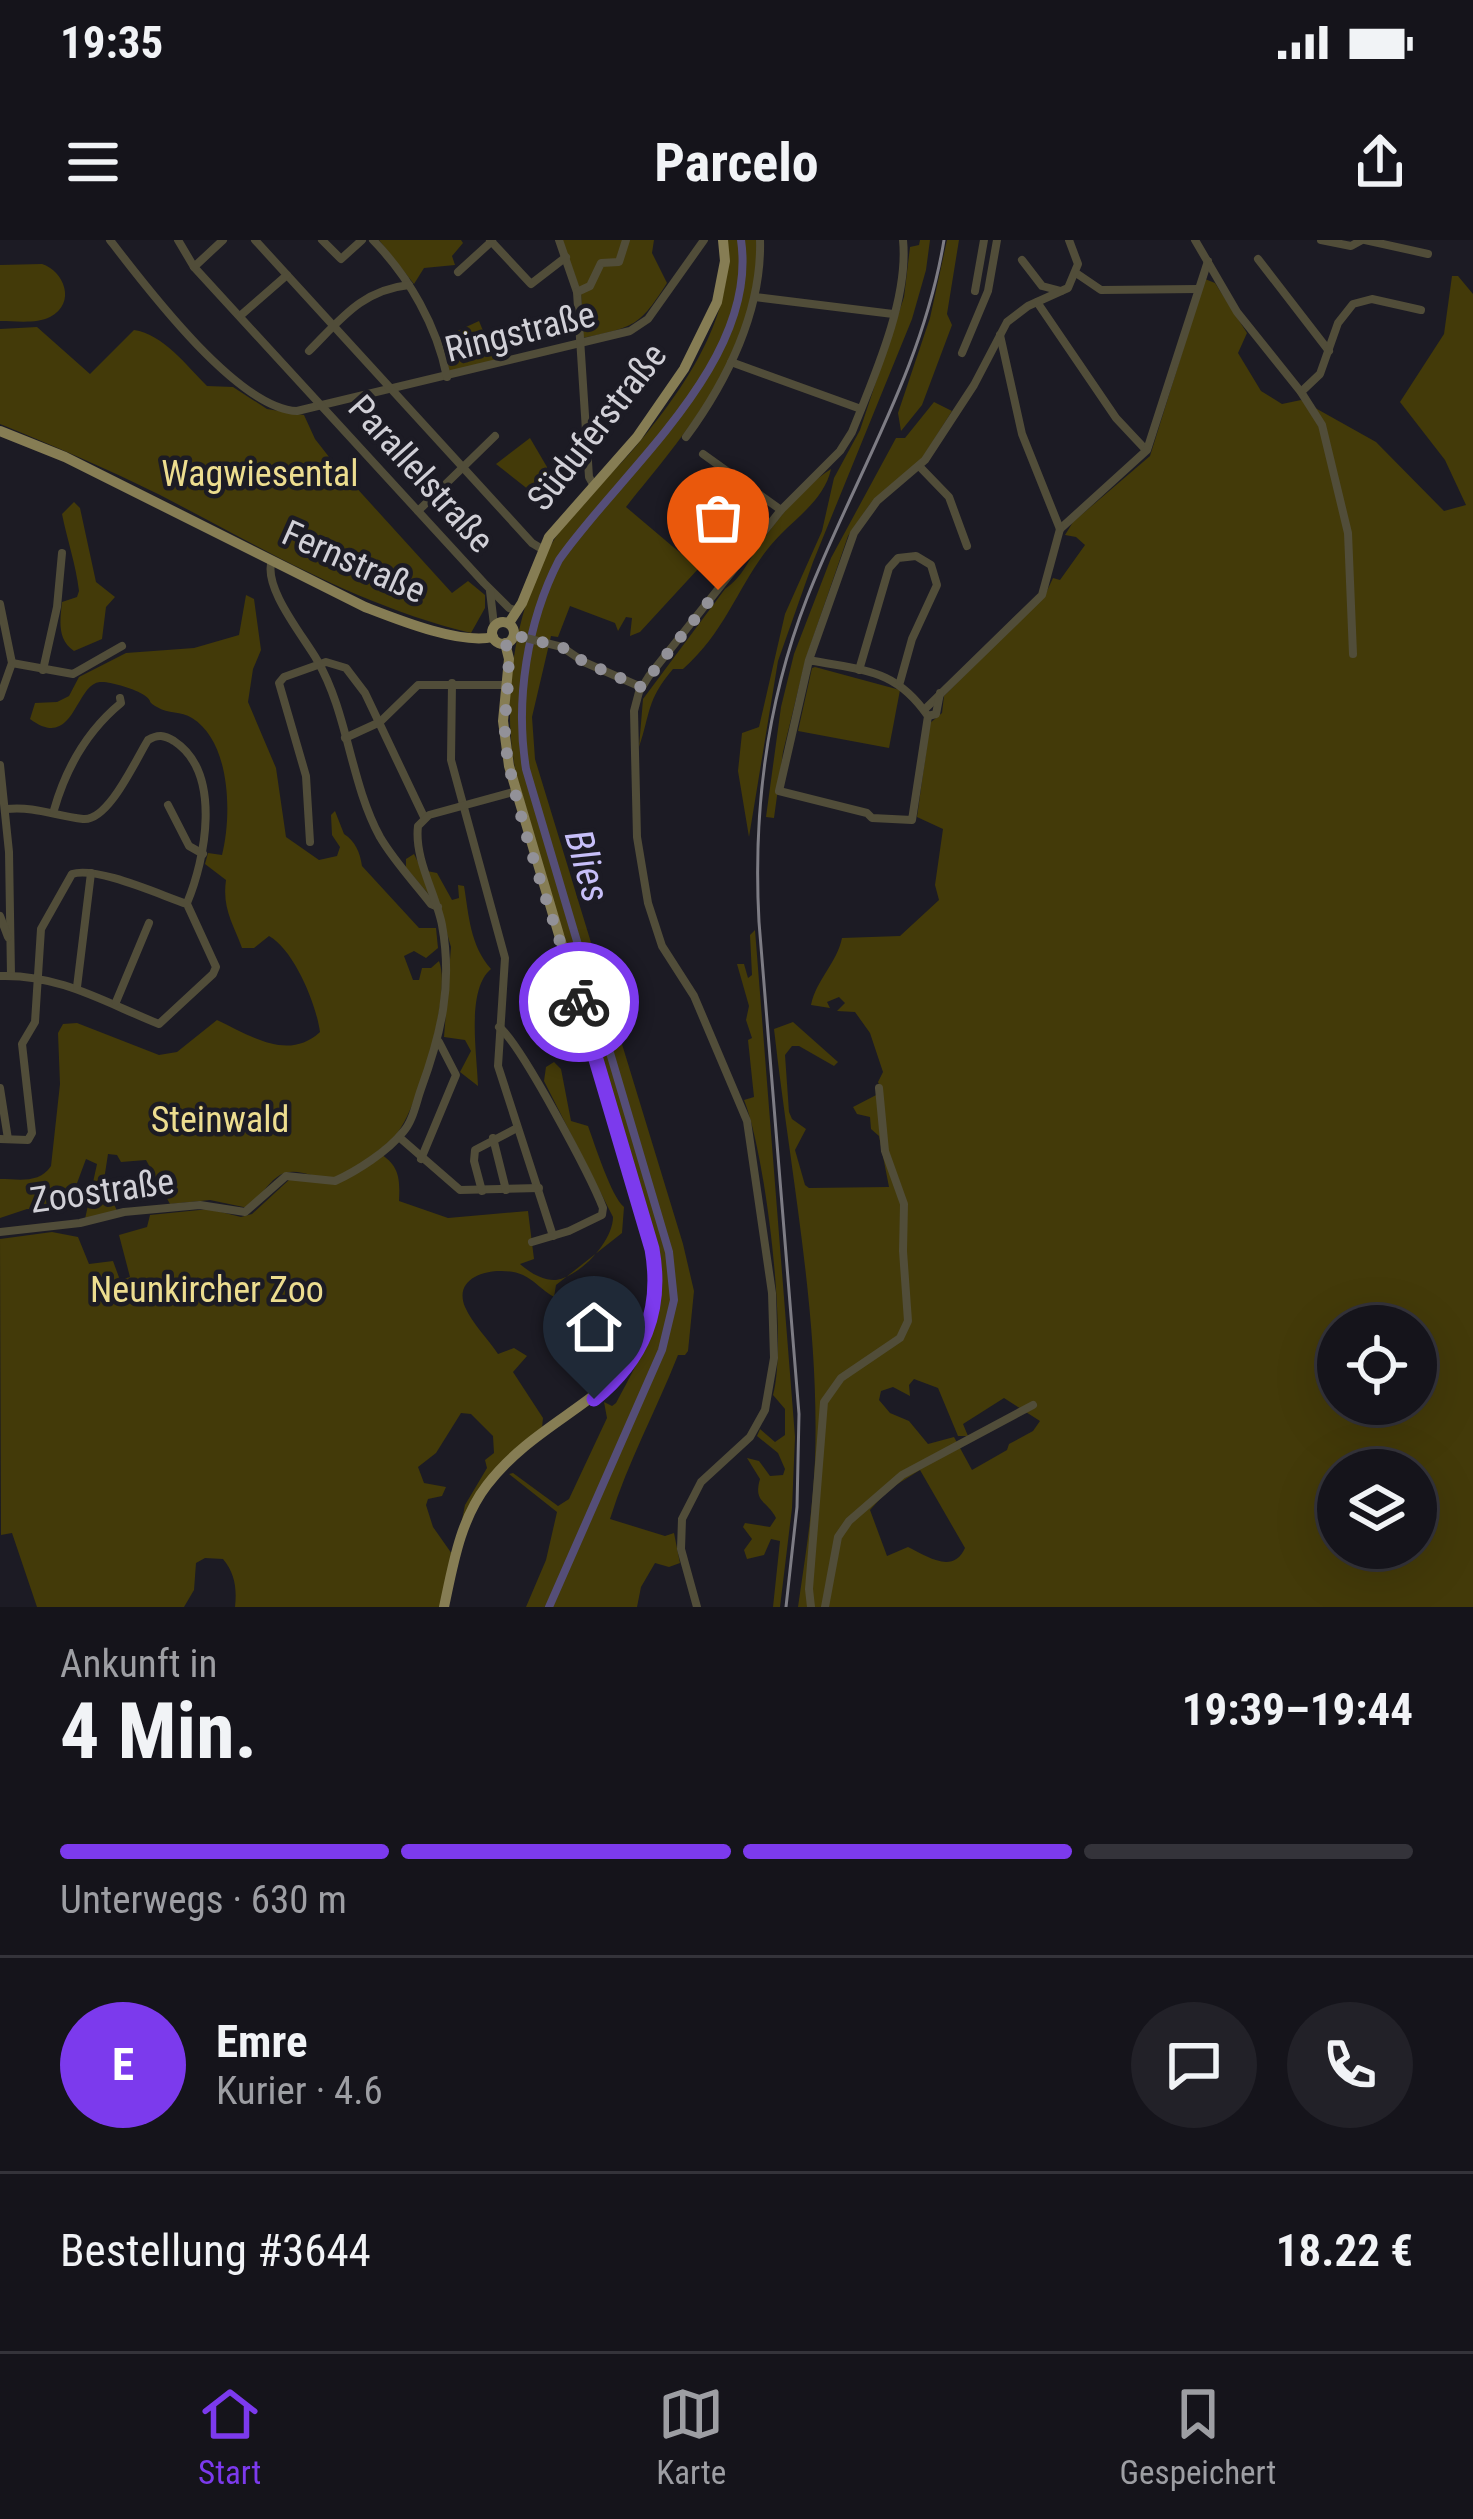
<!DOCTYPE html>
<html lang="de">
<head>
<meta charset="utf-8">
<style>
	:root { --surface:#15141b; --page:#222128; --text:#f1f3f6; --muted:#9d9ea3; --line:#34333a; --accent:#7c3aed }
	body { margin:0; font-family:"Roboto Condensed",sans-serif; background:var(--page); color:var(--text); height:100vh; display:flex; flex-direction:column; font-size:45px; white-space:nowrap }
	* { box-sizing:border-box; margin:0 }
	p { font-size:39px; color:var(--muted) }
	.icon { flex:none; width:66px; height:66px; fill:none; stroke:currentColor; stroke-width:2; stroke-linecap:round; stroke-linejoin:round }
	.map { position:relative; height:1367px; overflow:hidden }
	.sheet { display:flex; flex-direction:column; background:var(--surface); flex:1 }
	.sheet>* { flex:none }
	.buttons { position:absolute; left:1317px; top:1065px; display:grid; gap:24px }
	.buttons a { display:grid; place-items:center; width:120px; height:120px; border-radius:50%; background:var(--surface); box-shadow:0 12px 48px #0002,0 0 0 3px var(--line); font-size:60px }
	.pin { position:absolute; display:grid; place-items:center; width:102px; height:102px; color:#fff; margin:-123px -51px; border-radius:50% 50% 50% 0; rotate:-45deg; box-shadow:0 0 12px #0007 }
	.pin .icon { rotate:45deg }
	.courier { position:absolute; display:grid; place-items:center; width:120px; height:120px; margin:-60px; border:9px solid #7c3aed; border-radius:50%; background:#fff; color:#222; box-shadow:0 3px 15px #0007 }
	.summary em { font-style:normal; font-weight:700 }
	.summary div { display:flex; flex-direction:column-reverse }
	.summary { display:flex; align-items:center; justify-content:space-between; height:204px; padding:0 60px }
	h1 { font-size:78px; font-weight:700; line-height:90px }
	.bar { display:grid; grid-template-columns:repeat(4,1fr); gap:18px 12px; align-content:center; height:144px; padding:0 60px }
	.bar i { height:15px; border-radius:9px; background:var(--line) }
	.bar .selected { background:var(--accent) }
	.bar p { grid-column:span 4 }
	.line { display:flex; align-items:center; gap:30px; padding:0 60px; border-top:3px solid var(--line) }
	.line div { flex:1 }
	.round { display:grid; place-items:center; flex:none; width:126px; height:126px; border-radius:63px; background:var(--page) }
	.status { display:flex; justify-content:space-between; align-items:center; height:84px; padding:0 60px; background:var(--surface); direction:ltr }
	.status svg { height:33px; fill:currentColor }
	header { display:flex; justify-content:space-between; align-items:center; height:156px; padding:0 60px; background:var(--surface); font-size:54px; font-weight:700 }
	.tabs { display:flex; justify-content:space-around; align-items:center; height:168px; border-top:3px solid var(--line); background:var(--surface); font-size:33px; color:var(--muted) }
	.tabs a { display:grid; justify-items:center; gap:6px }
	.tabs .selected { color:var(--accent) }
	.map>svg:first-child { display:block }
	.green { fill:#433a09; fill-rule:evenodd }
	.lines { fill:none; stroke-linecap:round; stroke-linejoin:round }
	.river { stroke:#554e78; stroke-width:8 }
	.minor { stroke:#514d39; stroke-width:8 }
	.major { stroke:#867d54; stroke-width:10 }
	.rail { stroke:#7d7c84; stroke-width:3 }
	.done { stroke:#929198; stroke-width:12; stroke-dasharray:0 21.6 }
	.route { stroke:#7c3aed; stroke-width:15 }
	.labels { text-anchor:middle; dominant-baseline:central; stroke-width:9; stroke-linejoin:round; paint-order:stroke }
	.street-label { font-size:36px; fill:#d1d0d7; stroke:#1c1b24 }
	.park-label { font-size:36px; fill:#eddd8f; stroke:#1c1b24 }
	.water-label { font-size:39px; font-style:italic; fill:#c7bff8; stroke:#1c1b24 }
</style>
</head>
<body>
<div class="status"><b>19:35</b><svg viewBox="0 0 49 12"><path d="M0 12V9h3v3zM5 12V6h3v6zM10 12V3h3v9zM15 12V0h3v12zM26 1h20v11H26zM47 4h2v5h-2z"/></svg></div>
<header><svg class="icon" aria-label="menu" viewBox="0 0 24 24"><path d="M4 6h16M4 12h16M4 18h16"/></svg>Parcelo<svg class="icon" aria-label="share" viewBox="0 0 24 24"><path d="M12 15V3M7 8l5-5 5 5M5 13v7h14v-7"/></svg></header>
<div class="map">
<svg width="1473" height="1367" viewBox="0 0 1473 1367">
	<rect width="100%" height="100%" fill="#1c1b24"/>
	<!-- green -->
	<g class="green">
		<polygon points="379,0 461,0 463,3 452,16 455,25 424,28 414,44"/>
		<path d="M562,0h92l-2,13 15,30c-28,44 -33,44 -84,55l-2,-46z"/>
		<path d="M726,0h30c8,103 -69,192 -130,267l65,55 18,-11 1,5 -70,76 -10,4 2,-18 -6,-1 -8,14 -3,-8 -45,-17 -12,31 -7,-1 -19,81 3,42 148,485 11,47 -6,60 -3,4h-7c-22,56 -50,106 -68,164l55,17 9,-3 6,30 -11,4 -14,-4 -14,24 -4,20h-111l20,-47 11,-48 -48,-38 4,-1 45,33 11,-7 38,-81 -3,-16 8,4 4,-3c24,-44 46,-83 45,-134l-145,-496c-15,-70 -2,-158 32,-223 22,-40 60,-70 89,-105 46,-55 99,-130 89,-205z"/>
		<polygon points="920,0 930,0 926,30 912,79 813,322 778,421 749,597 738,531 742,493 759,487 785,374 822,291 834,238 860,190 904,57 910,7 919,5"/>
		<polygon points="947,0 959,0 947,74 952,85 922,165 901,191 898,173 930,78"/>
		<path d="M42,24c22,7 35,39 8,53 -13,7 -35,4 -50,4v-56z"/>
		<path d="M1452,36h6l15,18v1313h-675c7,-49 15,-97 17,-147 5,-144 -25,-288 -41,-431l19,-7 45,40 -4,4 -35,-20h-7l-7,9 4,57 3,7 14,10 -11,21 10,35 4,3 80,-1 -10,-51 -8,-7 -1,-12 -13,-3 -4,-7 29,-15 -4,-10 5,-10 -13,-39 -15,-21 -18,-1 8,-8 -6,-6 -12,5 3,6 -19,-3c5,-25 26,-42 31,-67l58,-2 39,-36 -4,-15 8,-56 -26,-12 13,-94 12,-10 2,-17 102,-103 7,-15 7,2 25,-35 -9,-8 -11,-2 8,-13 77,-66 55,-177 10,4 32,50 -9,20 23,38 21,13 19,-4 75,42 68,69 22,-6 -21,-45 -45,-58 44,-68zM1338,1086h78v78h-78zM914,1139l24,9 20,48h10l-5,-12 41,-26 36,23 -7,10 -24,13 -2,6 -35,20 -18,-33 -26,7 -19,-23 -19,-8 -11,-13 2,-9 12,-4 17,9 -1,-11zM920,1230l45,78c-12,27 -38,8 -57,-1l-21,9 -17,-46 18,-20zM1338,1230h78v78h-78z"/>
		<polygon points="479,81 495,120 450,135 442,98"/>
		<path d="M37,87l53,47 44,-44c29,4 53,36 73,56l26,1 34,22 37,6 11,24 18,23 119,131 16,-12 17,14v13l-14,25c-115,-28 -207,-84 -311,-138 -52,-26 -106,-49 -160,-71v-95z"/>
		<polygon points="934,162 952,171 921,220 870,264 848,296 806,418 783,512 774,578 766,577 781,467 794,414 831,318 896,198 905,198"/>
		<polygon points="530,198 547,227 548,246 540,254 534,254 496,224"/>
		<path d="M831,229c-6,28 -31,46 -50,65 -40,40 -50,93 -98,135h-10c-27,32 -22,43 -34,78l4,-48 82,-110c15,-11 19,-20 29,-36 19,-29 47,-65 77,-84z"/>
		<path d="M74,262l6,6 16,74 19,15 -9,10 -4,32 -28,12c-17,-12 -14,-30 -12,-49l15,-5 2,-6c-3,-26 -12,-52 -17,-77z"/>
		<path d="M246,355l8,4 7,51 -8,19 -5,33 28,66 10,69 33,23 18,-4 3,-9 -8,-12 -1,-20 4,-4 9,23c11,7 16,18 18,32l57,62h17l2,20 -12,10 -12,-7 -10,5 9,24h6l3,-12h9l8,-7c13,32 -21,149 -44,175 -14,14 -35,29 -52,39 -21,11 -43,-11 -63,0 -12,7 -21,24 -32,33l-38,-8 -40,4 -24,-44 -25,2 -4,-7 -9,-1 -4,26 13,31 -32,8 12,-55 -11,-5 -19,51 -40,-1 -27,9v-39c19,0 39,5 51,-13l9,-82 -2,-51 5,-9 14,-1 82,32 18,-3 40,-32c32,15 71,42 103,12 -4,-29 -26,-82 -51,-96l-15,12h-12c-9,-25 -20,-39 -16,-68l-21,-16 3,-11 14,2c10,-39 9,-113 -30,-137 -11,-7 -24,-4 -35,-11 -11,-6 -3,-5 -13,-12 -8,-6 -35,-14 -44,-13 -25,2 -26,70 -70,37l5,-16 22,-1 12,-6 10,-19 47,-24 68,-5 45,-13z"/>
		<polygon points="815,427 900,450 889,508 798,491 812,428"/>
		<path d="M414,614l8,16 15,3 15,27 7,-2 -1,-13 6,1c5,30 6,59 27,83 -25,21 -14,84 -13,117l-18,-14 11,-21 -6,-11 -21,-3 7,-90 -12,-41 -33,-38v-9z"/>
		<path d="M755,690l40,507 -3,71 -12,99h-7l7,-66 -9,-2 -7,16 -17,4 -3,-9 8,-11 -9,-12 2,-4 25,4 6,-9c-9,-18 -23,-15 -16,-39l-13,-21 12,3 11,15 13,-1 2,-6 -7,-16 -21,-17 3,-7 15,13 10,-7v-26l-12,-14c15,-55 -7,-240 -29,-295l10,-3 -6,-57 4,-2 -6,-18 3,-14 -12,-42h7l4,14 4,-3 -2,-40z"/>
		<path d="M554,822l7,7 10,52 17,5c7,19 23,70 36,81l-2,26 -66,52 -2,12c-11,-6 -20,-17 -31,-22 -23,-10 -72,-2 -58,32 7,16 23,32 33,47l16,-6 13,8 -14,16 30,46 -1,10 -33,28 -48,69 4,-20 22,-37 -2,-8 9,-7 -1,-17 -22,-22 -10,-1 -25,40 -18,14 6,16 22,4 -4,9 -14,3 -2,6 7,22 19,27 -10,53h-207c2,-18 0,-34 -12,-48l-18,-1 -9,5 -2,27 -10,17h-147l-25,-74 -11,2 -1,-296 52,-7 26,5 11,27 24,-3 7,19 10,-3 -11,-42 28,-8 3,-12 59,-6 32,8 11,-3 39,-36c61,11 43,2 91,-23 18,12 18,26 17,46l49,17 80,-7 6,48 -14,5c9,8 23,17 36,16 25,-4 57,-39 57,-63l-69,-136 2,-14z"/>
	</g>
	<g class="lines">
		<!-- river -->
		<path class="river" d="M549,1367l113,-257 12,-50 -5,-48 -143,-483c-11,-68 1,-147 33,-209 62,-89 200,-198 182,-320"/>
		<!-- minor -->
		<g class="minor">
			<path d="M110,0c36,47 128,169 187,171l333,-80 18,-12 56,-79"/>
			<polyline points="178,0 194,27 484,343 509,368 517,371"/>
			<polyline points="255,0 532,303 542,309"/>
			<polyline points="322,0 341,19 362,0"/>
			<path d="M373,0c36,37 64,86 74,137"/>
			<polyline points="490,0 531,44 566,17"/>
			<polyline points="559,0 577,52 589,237 594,246"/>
			<polyline points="1195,0 1237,72 1301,152 1322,185 1348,293 1353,414"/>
			<polyline points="1321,0 1351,6 1362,0"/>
			<polyline points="1365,0 1428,14"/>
			<polyline points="1258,19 1329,111"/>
			<polyline points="1022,20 1042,46 1061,51"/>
			<polyline points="194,27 223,0"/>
			<polyline points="458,32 492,1"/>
			<polyline points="1076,33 1101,50 1198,49"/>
			<polyline points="975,51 984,0"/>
			<polyline points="577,52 590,46 601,23 619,22 626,0"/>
			<polyline points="755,57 893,74"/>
			<polyline points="1037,62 1116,178 1146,210"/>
			<polyline points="240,76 287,35"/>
			<path d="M309,111c32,-32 53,-61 100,-66"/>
			<polyline points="962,113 988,51 997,0"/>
			<polyline points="731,122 861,169"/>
			<polyline points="1301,152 1320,134 1338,83 1353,64 1372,59 1421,70"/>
			<path d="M686,197c41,-56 76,-126 74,-197"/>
			<polyline points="703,214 781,270"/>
			<polyline points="920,227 949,257 967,306"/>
			<polyline points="418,271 495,196"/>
			<polyline points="1060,289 1147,210 1208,21"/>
			<path d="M272,320c-10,27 32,77 45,100 31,53 33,122 63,177 14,24 34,45 51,67l7,3"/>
			<polyline points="490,351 494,385"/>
			<polyline points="0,364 12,423 0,457"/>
			<polyline points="514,395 562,407 584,422 641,447"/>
			<path d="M809,420c55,11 86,8 119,56l-16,104 -40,-2 -5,-5 -88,-22 30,-131 45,-127 23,-32 48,-41 49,-75 33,-63 21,-16 40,-18 10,-24 -9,-24"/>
			<polyline points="12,423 73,434 122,406"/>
			<polyline points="43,430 57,367 62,313"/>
			<polyline points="859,430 889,328 898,318 916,316 931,325 937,345 912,399 900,442"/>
			<polyline points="452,443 451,520 505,718 498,826 553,996"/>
			<polyline points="924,470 1042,355 1060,289 1022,194 1000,95"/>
			<polyline points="928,476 936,474 940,453"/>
			<polyline points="345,498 380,482 418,445 505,445"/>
			<polyline points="0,525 9,612 11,735"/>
			<polyline points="168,565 189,606 203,614"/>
			<path d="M6,569c30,-3 49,7 77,10 25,3 52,-58 65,-79 10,-6 16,-5 26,1 49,32 31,119 13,162"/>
			<path d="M54,570c12,-42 33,-79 67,-107l-1,-5"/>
			<polyline points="310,602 306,536 279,443 284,437 326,422 346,428 365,453 424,577"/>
			<polyline points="0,676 8,697"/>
			<path d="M0,736c60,-2 106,27 159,48l54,-50 3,-7 -29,-63c-27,-9 -90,-38 -115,-30l-31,55 -6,93 -13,22 10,89 -4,7 -28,-1"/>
			<polyline points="77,747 91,633"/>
			<polyline points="116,762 149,683"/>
			<path d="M499,787c22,17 92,150 104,181l-1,7 -33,16 -37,11"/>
			<polyline points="0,848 8,899"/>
			<polyline points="399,897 460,950 539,948"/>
			<polyline points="493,898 506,950"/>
			<polyline points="421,919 456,835 439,802"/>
			<polyline points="482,951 474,921 475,910 517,888"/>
			<path d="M0,992l80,-9 44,-11 76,-7 45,7 41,-36 49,5c22,-10 53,-30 68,-49 10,-11 13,-29 18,-43 20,-55 32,-104 21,-164 -6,-31 -28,-66 -24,-99l11,-11 88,-24"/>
			<path d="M697,1367l-16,-58 1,-30 19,-37 49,-45 15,-27 9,-52 -2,-65 -25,-172 -53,-125 -32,-50 -14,-43 -11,-66 -3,-126 5,-19 10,-16 132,-166 59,-59 12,-19c22,-55 57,-133 51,-192"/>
			<polyline points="811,1367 809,1349 824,1162 841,1138 900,1098 908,1081 903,1011 904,964 885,911 879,848"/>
			<polyline points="825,1367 838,1297 849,1281 902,1235 1033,1165"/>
		</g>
		<!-- major -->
		<g class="major">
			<path d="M0,191l65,26 300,150c31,12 95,38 128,30"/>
			<circle cx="503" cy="393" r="11"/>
			<polyline points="509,383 522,363 549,297 637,197 684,129 717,62 725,21 723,0"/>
			<path d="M444,1367c9,-42 16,-87 43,-122 67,-88 190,-94 165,-236l-143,-483 -6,-45 6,-62 -4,-16"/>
		</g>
		<!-- rail -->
		<path class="rail" d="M786,1367l11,-100 2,-93 -40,-492c-6,-110 8,-221 48,-324 47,-120 116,-229 137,-358"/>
	</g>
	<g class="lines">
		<!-- done -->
		<path class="done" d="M579,762c-24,-80 -57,-166 -72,-248 -7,-37 7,-78 -1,-110l8,-9 48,12 22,15 57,25 77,-97"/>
		<!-- route -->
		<path class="route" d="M579,762l73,247c11,62 -9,110 -58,150"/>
	</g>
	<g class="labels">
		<!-- street labels -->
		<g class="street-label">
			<text transform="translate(520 92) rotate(-14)">Ringstraße</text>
			<text transform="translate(597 187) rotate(-52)">Süduferstraße</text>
			<text transform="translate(421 234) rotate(48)">Parallelstraße</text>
			<text transform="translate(354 322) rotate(24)">Fernstraße</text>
			<text transform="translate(102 951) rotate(-8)">Zoostraße</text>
		</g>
		<!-- park labels -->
		<g class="park-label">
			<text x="260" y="234">Wagwiesental</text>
			<text x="220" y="880">Steinwald</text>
			<text x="207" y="1050">Neunkircher Zoo</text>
		</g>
		<!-- water labels -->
		<g class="water-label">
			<text transform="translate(587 626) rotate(74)">Blies</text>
		</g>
	</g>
</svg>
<div class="buttons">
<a><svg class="icon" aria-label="locate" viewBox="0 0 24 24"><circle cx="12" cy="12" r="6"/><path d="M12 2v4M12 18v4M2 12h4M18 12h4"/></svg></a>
<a><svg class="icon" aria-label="layers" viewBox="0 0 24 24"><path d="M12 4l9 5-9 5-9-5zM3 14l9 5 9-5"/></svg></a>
</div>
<div class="pin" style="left:718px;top:350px;background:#ea580c"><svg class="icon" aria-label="bag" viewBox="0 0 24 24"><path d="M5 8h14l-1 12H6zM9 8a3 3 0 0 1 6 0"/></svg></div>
<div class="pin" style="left:594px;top:1159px;background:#1f2937"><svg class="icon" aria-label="home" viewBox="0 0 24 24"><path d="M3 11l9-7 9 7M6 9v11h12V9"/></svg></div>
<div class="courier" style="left:579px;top:762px"><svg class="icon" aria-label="bike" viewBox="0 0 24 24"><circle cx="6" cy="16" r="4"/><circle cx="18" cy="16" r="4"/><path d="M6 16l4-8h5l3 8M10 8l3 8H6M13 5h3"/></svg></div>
</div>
<section class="sheet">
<div class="summary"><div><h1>4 Min.</h1><p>Ankunft in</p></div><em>19:39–19:44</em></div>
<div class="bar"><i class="selected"></i><i class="selected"></i><i class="selected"></i><i></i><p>Unterwegs · 630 m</p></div>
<div class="line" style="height:216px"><b class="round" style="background:var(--accent);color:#fff">E</b><div><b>Emre</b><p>Kurier · 4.6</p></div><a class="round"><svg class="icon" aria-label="chat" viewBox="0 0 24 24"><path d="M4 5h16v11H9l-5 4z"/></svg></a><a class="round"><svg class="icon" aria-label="phone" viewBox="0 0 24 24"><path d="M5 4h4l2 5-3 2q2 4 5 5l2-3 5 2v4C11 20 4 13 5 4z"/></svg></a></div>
<div class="line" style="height:156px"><div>Bestellung #3644</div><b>18.22 €</b></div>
</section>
<nav class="tabs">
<a class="selected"><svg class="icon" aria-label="home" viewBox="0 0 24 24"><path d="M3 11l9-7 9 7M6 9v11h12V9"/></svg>Start</a>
<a><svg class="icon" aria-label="map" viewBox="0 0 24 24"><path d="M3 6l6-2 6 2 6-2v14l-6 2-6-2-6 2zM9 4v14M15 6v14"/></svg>Karte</a>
<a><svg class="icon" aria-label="saved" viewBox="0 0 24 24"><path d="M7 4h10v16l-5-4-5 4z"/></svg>Gespeichert</a>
</nav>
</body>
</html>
